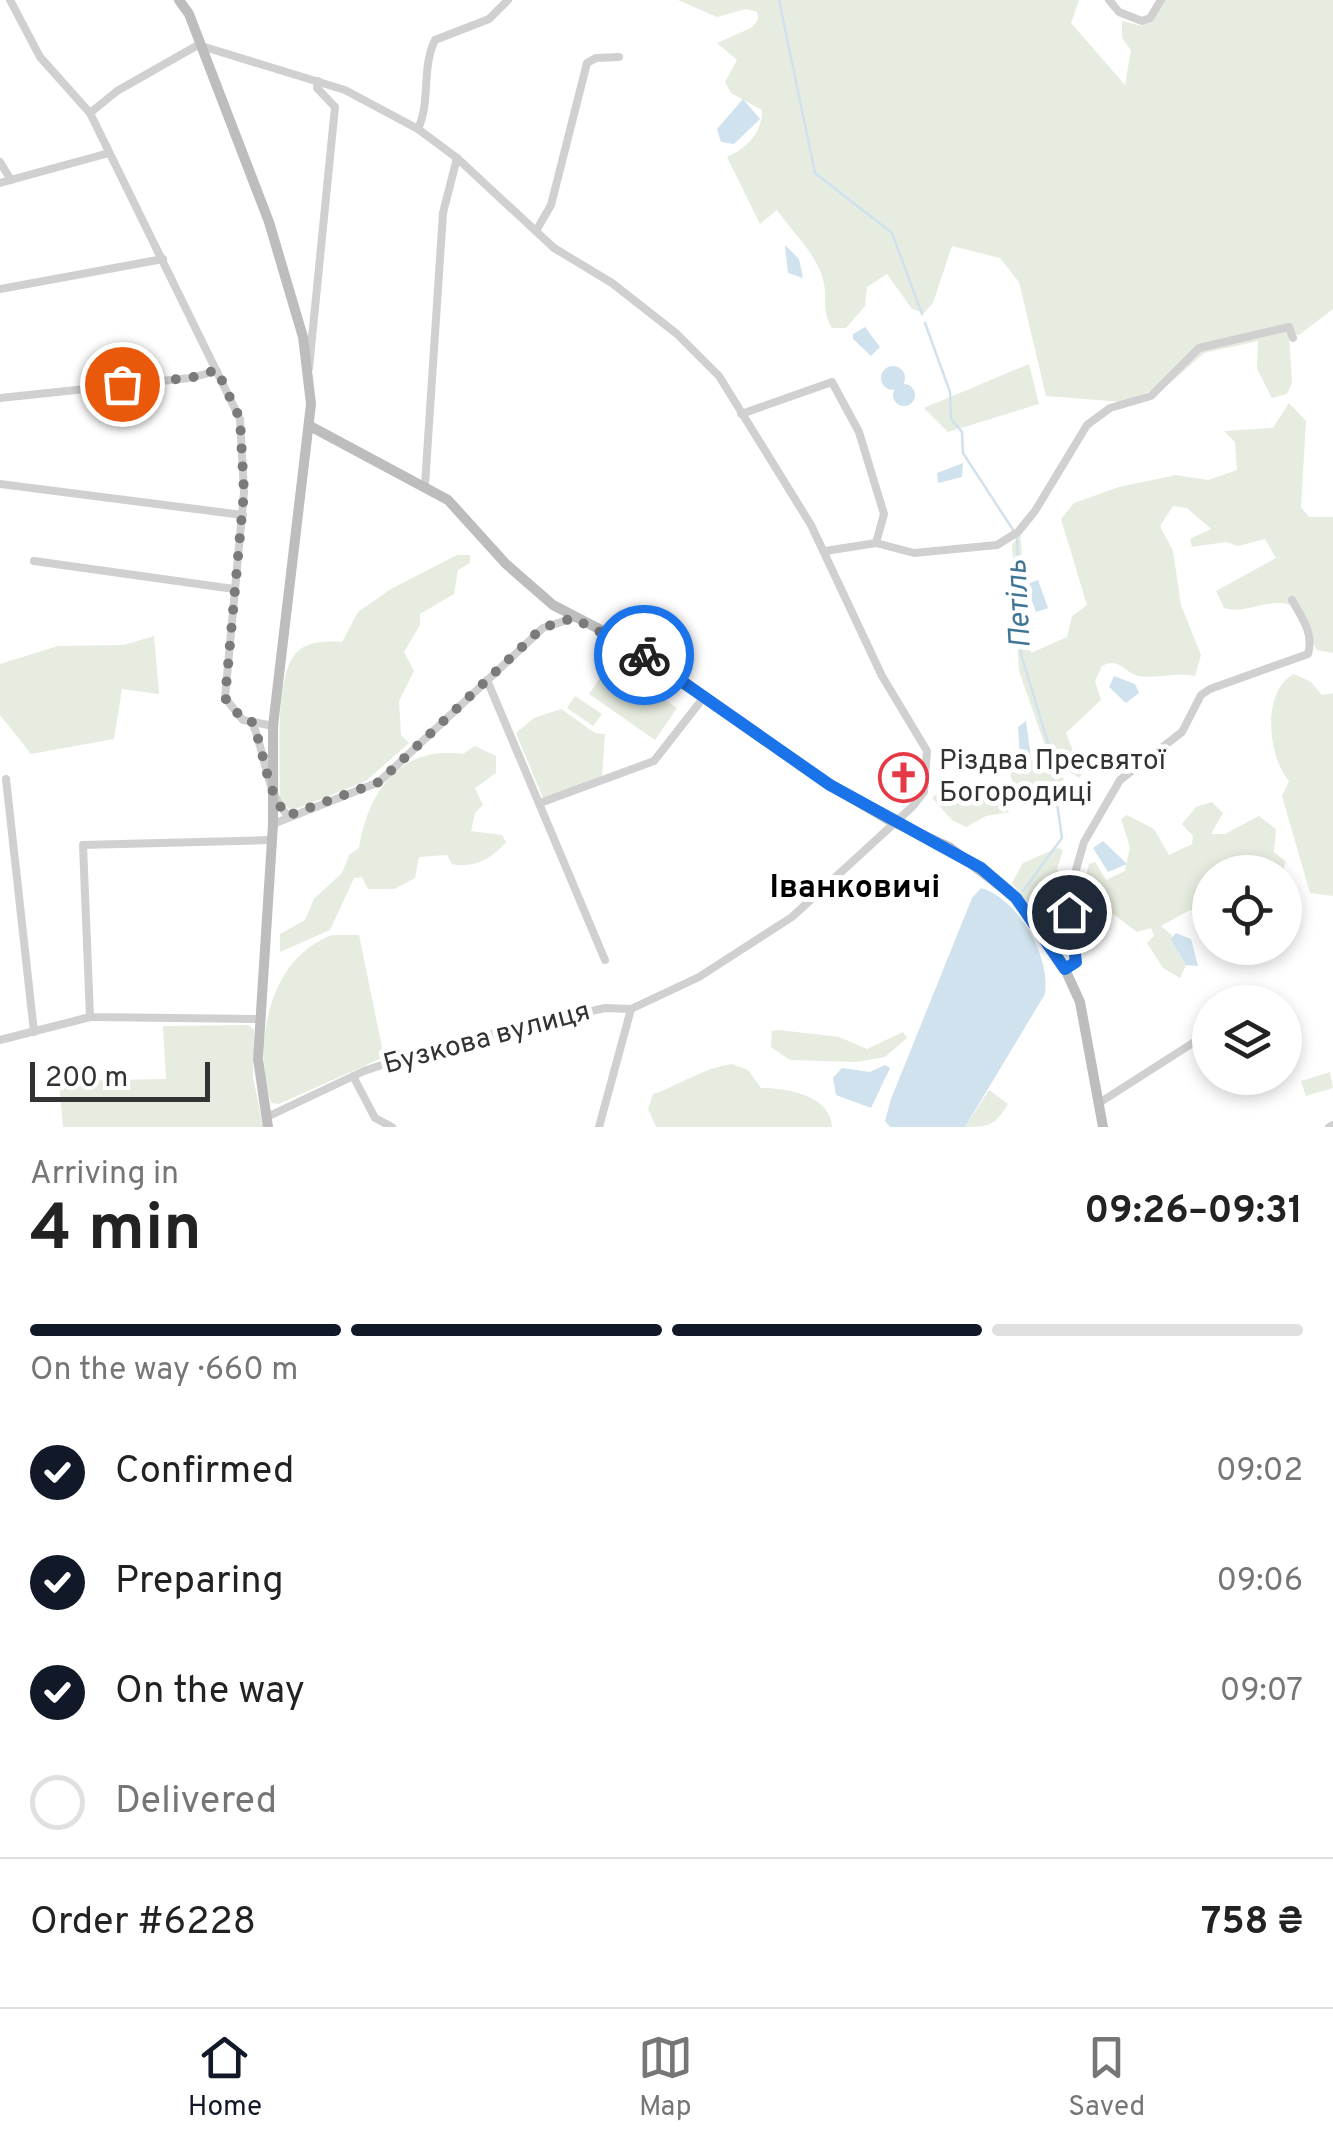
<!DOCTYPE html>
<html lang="en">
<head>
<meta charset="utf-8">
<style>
	:root { --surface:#fff; --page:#f6f6f6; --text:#222; --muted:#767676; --line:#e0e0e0; --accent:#111827 }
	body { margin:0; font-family:Overpass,sans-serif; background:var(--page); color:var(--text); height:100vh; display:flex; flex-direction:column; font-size:38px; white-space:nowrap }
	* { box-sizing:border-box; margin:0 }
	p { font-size:32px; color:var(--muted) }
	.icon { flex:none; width:55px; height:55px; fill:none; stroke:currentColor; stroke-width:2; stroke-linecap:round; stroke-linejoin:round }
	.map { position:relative; height:1127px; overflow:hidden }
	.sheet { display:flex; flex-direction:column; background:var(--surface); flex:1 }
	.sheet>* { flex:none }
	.controls { position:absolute; left:1192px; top:855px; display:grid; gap:20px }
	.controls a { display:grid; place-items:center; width:110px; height:110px; border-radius:50%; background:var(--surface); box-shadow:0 5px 15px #0003; font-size:50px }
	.scale { position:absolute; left:30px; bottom:25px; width:180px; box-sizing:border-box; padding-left:10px; border:5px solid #333; border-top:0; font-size:28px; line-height:35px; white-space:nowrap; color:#333; -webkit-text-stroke:8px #fff; paint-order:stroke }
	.pin { position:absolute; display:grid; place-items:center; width:85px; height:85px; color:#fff; margin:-42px; border:5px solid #fff; border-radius:50%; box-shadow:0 2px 10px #0007 }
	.courier { position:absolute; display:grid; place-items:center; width:100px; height:100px; margin:-50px; border:8px solid #1a73e8; border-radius:50%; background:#fff; color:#222; box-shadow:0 2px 12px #0007 }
	.summary em { font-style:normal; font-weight:700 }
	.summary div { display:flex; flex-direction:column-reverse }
	.summary { display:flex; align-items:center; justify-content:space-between; height:170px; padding:0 30px }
	h1 { font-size:65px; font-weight:700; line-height:75px }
	.bar { display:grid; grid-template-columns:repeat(4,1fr); gap:15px 10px; align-content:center; height:120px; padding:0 30px }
	.bar i { height:12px; border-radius:8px; background:var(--line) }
	.bar .on { background:var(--accent) }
	.bar p { grid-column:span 4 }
	.line { display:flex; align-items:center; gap:25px; padding:0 30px; border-top:2px solid var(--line) }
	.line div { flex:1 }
	ol { padding:0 30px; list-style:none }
	li { display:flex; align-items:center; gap:30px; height:110px }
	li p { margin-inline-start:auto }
	li .icon { padding:10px; border-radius:50%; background:var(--accent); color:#fff; stroke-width:4 }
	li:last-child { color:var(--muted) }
	li i { width:55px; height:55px; border:5px solid var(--line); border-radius:50% }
	.tabs { display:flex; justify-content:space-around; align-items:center; height:140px; border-top:2px solid var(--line); background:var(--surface); font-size:28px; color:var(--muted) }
	.tabs a { display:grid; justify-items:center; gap:5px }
	.tabs .on { color:var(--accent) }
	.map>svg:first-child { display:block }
	.green { fill:#e6ecdf }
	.water { fill:#cfe2ee }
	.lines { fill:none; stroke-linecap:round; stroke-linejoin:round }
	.stream { stroke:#cfe2ee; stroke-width:2.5 }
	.street { stroke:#d0d0d0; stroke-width:8 }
	.secondary { stroke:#bdbdbd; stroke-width:10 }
	.done { stroke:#7a7a7a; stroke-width:10; stroke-dasharray:0 18 }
	.route { stroke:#1a73e8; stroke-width:12 }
	.labels { text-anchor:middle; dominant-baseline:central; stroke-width:10; stroke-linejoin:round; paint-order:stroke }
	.poi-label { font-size:28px; fill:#333; stroke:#fff; text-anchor:start }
	.street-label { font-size:28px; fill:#333; stroke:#fff }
	.water-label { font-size:30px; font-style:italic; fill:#3f7597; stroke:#fff }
	.quarter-label { font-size:32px; font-weight:bold; fill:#000; stroke:#fff }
</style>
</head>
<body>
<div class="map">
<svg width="1333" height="1127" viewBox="0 0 1333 1127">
	<rect width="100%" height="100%" fill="#fff"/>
	<!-- green -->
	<g class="green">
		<path d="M678,0h401l-8,23 54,62 6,-35 -9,-12v-17l20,5 11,-7 10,-19h170v309l-34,26 -10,-1 3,49 -5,11 -15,4 -15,-29 1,-28 -54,12 -34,30 -47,19 -77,-6 -27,-114 -19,-24 -48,-12 -19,57 -9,10 -12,-4 -25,-35 -20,13 -2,19 -19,22h-14c-11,-18 -4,-31 -9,-48 -5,-24 -32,-50 -46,-70l-17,14 -33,-67c19,-8 36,-25 35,-47l-31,-17 -6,-11 12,-22 -20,-17 34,-15 7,-8 -1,-8 -11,-3 -29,8z"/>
		<polygon points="1029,364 1039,404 948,432 924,408"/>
		<path d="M1289,403l17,18 -5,86 8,10h24v136l-16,-3 -26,-45c-24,-8 -44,10 -67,3l-8,-17 60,-33 -11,-19 -27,7 -12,-4 -34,5 -2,-8 21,-10 -24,-21 -14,-2 -13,20 13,25 8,54 20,50 -6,21c-18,-4 -44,3 -57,0 -16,-5 -18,-19 -36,-10l-7,15 6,19 -35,33 16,41 -3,4 -25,-17 10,19 -52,25 -4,-7 5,-15 -3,-9 37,-23 -28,-80 -7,-126 8,-11 11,119 36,-16 5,-21 15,-11 -26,-86 13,-16 45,-16 57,-12 32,5 29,-10 -2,-28 -11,-11 49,-3z"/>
		<path d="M457,555h13v8l-12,7 -4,24 -34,20v11l-16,27 10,19 -15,30 2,34 8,8 -43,38 -75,30 -11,-12c1,-34 -7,-123 17,-147 11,-11 30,-11 45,-10l16,-30 33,-23z"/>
		<polygon points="154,636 159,694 122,689 114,739 31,754 0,715 0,664 58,646 124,645"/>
		<polygon points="611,662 677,708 655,740 589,694"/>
		<path d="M1294,674l17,8 11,13 11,-2v203l-23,-3 -28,-97 7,-15c-21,-24 -28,-90 5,-107z"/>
		<polygon points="575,696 602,714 593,726 567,708"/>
		<polygon points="561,709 595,733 605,734 602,777 543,798 516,733 534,718"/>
		<path d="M475,746l21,10v17l-21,15 8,17 -8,8 -4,18 31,4 4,7c-14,17 -33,27 -54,22l-5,-9 -28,2 -4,21 -21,11h-26l-6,-12 -8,1 -24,52 -50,22v-18l25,-14 9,-21 28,-26 7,-18 10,-7c9,-57 42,-103 104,-94z"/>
		<polygon points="938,793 1002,800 1009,812 986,816 966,827 952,820 932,798"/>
		<polygon points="1212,802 1223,813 1211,834 1225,834 1259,816 1276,829 1274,852 1286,862 1282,872 1257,872 1242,862 1225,872 1210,872 1210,915 1190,910 1161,926 1172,935 1170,939 1186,965 1180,978 1163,968 1147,943 1154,936 1151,928 1137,932 1109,911 1098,918 1075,915 1089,864 1095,862 1106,880 1125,871 1130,847 1121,819 1127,815 1154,829 1169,855 1192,844 1193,836 1182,824 1196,807"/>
		<path d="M1057,848l6,2 -6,19c14,18 5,59 10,80l-9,-5 -46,-61 11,-20z"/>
		<path d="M332,935h27l25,122 -105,47 -8,-1c-18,-60 -3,-144 61,-168z"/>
		<polygon points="249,1025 254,1030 253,1077 263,1127 63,1127 59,1081 166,1079 163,1026"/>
		<polygon points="779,1030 839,1037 867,1049 903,1032 907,1038 885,1057 856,1062 790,1060 771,1047 772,1031"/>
		<path d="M732,1064l16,6 13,18c25,0 70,7 71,39h-176l-8,-18 5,-15c28,-9 49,-26 79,-30z"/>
		<polygon points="1330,1072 1333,1088 1306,1096 1301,1081"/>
		<path d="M989,1090l19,14c-13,21 -18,23 -43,23z"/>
	</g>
	<!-- water -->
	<g class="water">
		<polygon points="743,99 760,119 734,144 721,142 717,129"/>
		<polygon points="785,245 799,259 803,278 788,273"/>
		<polygon points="865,327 880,347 871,356 853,339 853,334"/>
		<circle cx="893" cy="378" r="12"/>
		<circle cx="904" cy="395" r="11"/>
		<polygon points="963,463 962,477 938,483 937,473"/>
		<polygon points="1038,580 1048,608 1036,612 1026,584"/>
		<polygon points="1114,676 1135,684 1139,693 1126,703 1109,687"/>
		<polygon points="1026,721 1031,758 1020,756 1018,727"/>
		<polygon points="1103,841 1127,864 1108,872 1093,848"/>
		<path d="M981,888c37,11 69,66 64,106l-80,133h-75l-5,-6 6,-22 81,-201z"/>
		<polygon points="1176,933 1191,939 1198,966 1186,965 1170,939"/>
		<polygon points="885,1065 890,1068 871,1108 836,1095 833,1078 842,1068 870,1072"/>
	</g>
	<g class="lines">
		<!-- stream -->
		<g class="stream">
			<polyline points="779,0 815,173 892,233 922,314"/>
			<polyline points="925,323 950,392 951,419 962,432 963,453 1017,536 1021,654 1049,746 1062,838 1023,891"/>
		</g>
		<!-- street -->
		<g class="street">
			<polyline points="10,0 40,57 90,113"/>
			<polyline points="1109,0 1119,12 1142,21 1150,18 1161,0"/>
			<path d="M418,129c13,-28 3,-60 17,-89l54,-21 19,-19"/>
			<polyline points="0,162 11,180"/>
			<polyline points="0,183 109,153"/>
			<polyline points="536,231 551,205 587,63 596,58 619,57"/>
			<polyline points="0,289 163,259"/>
			<polyline points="309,368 335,107 317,88 318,81"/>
			<polyline points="0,398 190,378 217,371"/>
			<polyline points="741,414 832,382 859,432 884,514 876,543"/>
			<polyline points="0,484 243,515"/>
			<polyline points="425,485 443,213 457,158"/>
			<polyline points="825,551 876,543 914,553 997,545 1018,532 1035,511 1087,425 1110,408 1151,396 1199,348 1289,327 1293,338"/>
			<polyline points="34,561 234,589"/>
			<polyline points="487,680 605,960"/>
			<path d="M252,722c14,32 12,65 35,93"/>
			<polyline points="6,779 34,1032"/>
			<polyline points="540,803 654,761 704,697"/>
			<polyline points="273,824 379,782 543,628 573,618"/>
			<path d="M1065,969l11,-7 -5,-75 13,-45 36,-62 62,-48 19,-37 9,-6 98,-35c6,-21 -6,-36 -16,-54"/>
			<polyline points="259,1019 90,1017 83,845 271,840"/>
			<polyline points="0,1040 90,1017"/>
			<polyline points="353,1076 375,1118 392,1127"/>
			<polyline points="1099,1103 1210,1032"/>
			<polyline points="267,1117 364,1071 438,1046 605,1008 631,1009 699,977 792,917 912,807 924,792 927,751 882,676 811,525 719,376 677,334 612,283 554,248 457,158 418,129 345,90 198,45 117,91 90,113 240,419 244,492 225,698 243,720 273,726"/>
			<polyline points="599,1127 631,1009"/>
			<polyline points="1329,1127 1333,1125"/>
		</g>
		<!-- secondary -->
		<g class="secondary">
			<polyline points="179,0 189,14 269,222 303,337 311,404 273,726 273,824 258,1059 268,1127"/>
			<polyline points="310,426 448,500 506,564 553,605 626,643 829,785 887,819 949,847 1016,898 1065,969 1080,1002 1103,1127"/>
		</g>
	</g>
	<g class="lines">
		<!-- done -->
		<path class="done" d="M122,384l68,-6 27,-8 23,49 4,73 -19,206 18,22 9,2c14,32 12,65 35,94l92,-34 163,-154 31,-10 71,37"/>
		<!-- route -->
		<polyline class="route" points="644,655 830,785 981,868 1016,898 1065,969 1076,962 1069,912"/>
	</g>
	<!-- icons -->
	<defs>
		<symbol id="church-ring" viewBox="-11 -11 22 22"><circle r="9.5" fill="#fff" stroke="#e63946" stroke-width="1.5"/><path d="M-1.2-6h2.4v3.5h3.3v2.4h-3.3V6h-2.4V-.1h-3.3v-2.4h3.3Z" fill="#e63946"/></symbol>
	</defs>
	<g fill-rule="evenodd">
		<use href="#church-ring" x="876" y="750" width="55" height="55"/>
	</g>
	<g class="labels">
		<!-- poi labels -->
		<g class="poi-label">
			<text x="939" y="762">Різдва Пресвятої<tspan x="939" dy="32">Богородиці</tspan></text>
		</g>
		<!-- street labels -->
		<g class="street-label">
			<text transform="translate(487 1039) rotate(-15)">Бузкова вулиця</text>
		</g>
		<!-- water labels -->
		<g class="water-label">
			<text transform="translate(1020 604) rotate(-93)">Петіль</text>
		</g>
		<!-- quarter labels -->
		<g class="quarter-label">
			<text x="855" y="889">Іванковичі</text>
		</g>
	</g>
</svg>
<div class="controls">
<a><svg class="icon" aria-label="locate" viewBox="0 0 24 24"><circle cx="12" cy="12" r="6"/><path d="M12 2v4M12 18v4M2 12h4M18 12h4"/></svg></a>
<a><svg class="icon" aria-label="layers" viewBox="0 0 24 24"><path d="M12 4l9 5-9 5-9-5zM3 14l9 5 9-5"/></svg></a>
</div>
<div class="scale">200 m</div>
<div class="pin" style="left:122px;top:384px;background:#ea580c"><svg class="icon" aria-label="bag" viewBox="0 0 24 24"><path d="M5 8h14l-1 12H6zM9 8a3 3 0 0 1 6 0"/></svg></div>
<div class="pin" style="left:1069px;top:912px;background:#1f2937"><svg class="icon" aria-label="home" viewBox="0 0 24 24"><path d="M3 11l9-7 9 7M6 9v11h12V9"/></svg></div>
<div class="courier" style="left:644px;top:655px"><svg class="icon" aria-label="bike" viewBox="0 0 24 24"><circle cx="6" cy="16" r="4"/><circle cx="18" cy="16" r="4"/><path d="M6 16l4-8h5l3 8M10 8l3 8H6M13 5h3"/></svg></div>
</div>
<section class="sheet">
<div class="summary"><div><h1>4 min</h1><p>Arriving in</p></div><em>09:26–09:31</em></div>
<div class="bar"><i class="on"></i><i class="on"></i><i class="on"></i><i></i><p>On the way · 660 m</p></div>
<ol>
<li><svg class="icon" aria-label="check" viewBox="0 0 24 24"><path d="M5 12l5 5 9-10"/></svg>Confirmed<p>09:02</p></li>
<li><svg class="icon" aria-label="check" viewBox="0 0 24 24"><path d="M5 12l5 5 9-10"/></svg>Preparing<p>09:06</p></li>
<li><svg class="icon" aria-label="check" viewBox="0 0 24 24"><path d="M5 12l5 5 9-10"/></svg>On the way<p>09:07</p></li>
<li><i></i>Delivered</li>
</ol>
<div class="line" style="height:130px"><div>Order #6228</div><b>758 ₴</b></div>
</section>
<nav class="tabs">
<a class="on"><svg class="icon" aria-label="home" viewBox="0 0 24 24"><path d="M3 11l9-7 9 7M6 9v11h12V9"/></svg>Home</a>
<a><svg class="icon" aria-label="map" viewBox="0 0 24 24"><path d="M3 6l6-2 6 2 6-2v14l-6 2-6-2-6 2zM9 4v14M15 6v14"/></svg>Map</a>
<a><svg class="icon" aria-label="saved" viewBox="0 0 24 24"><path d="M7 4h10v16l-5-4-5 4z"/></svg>Saved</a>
</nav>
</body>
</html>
